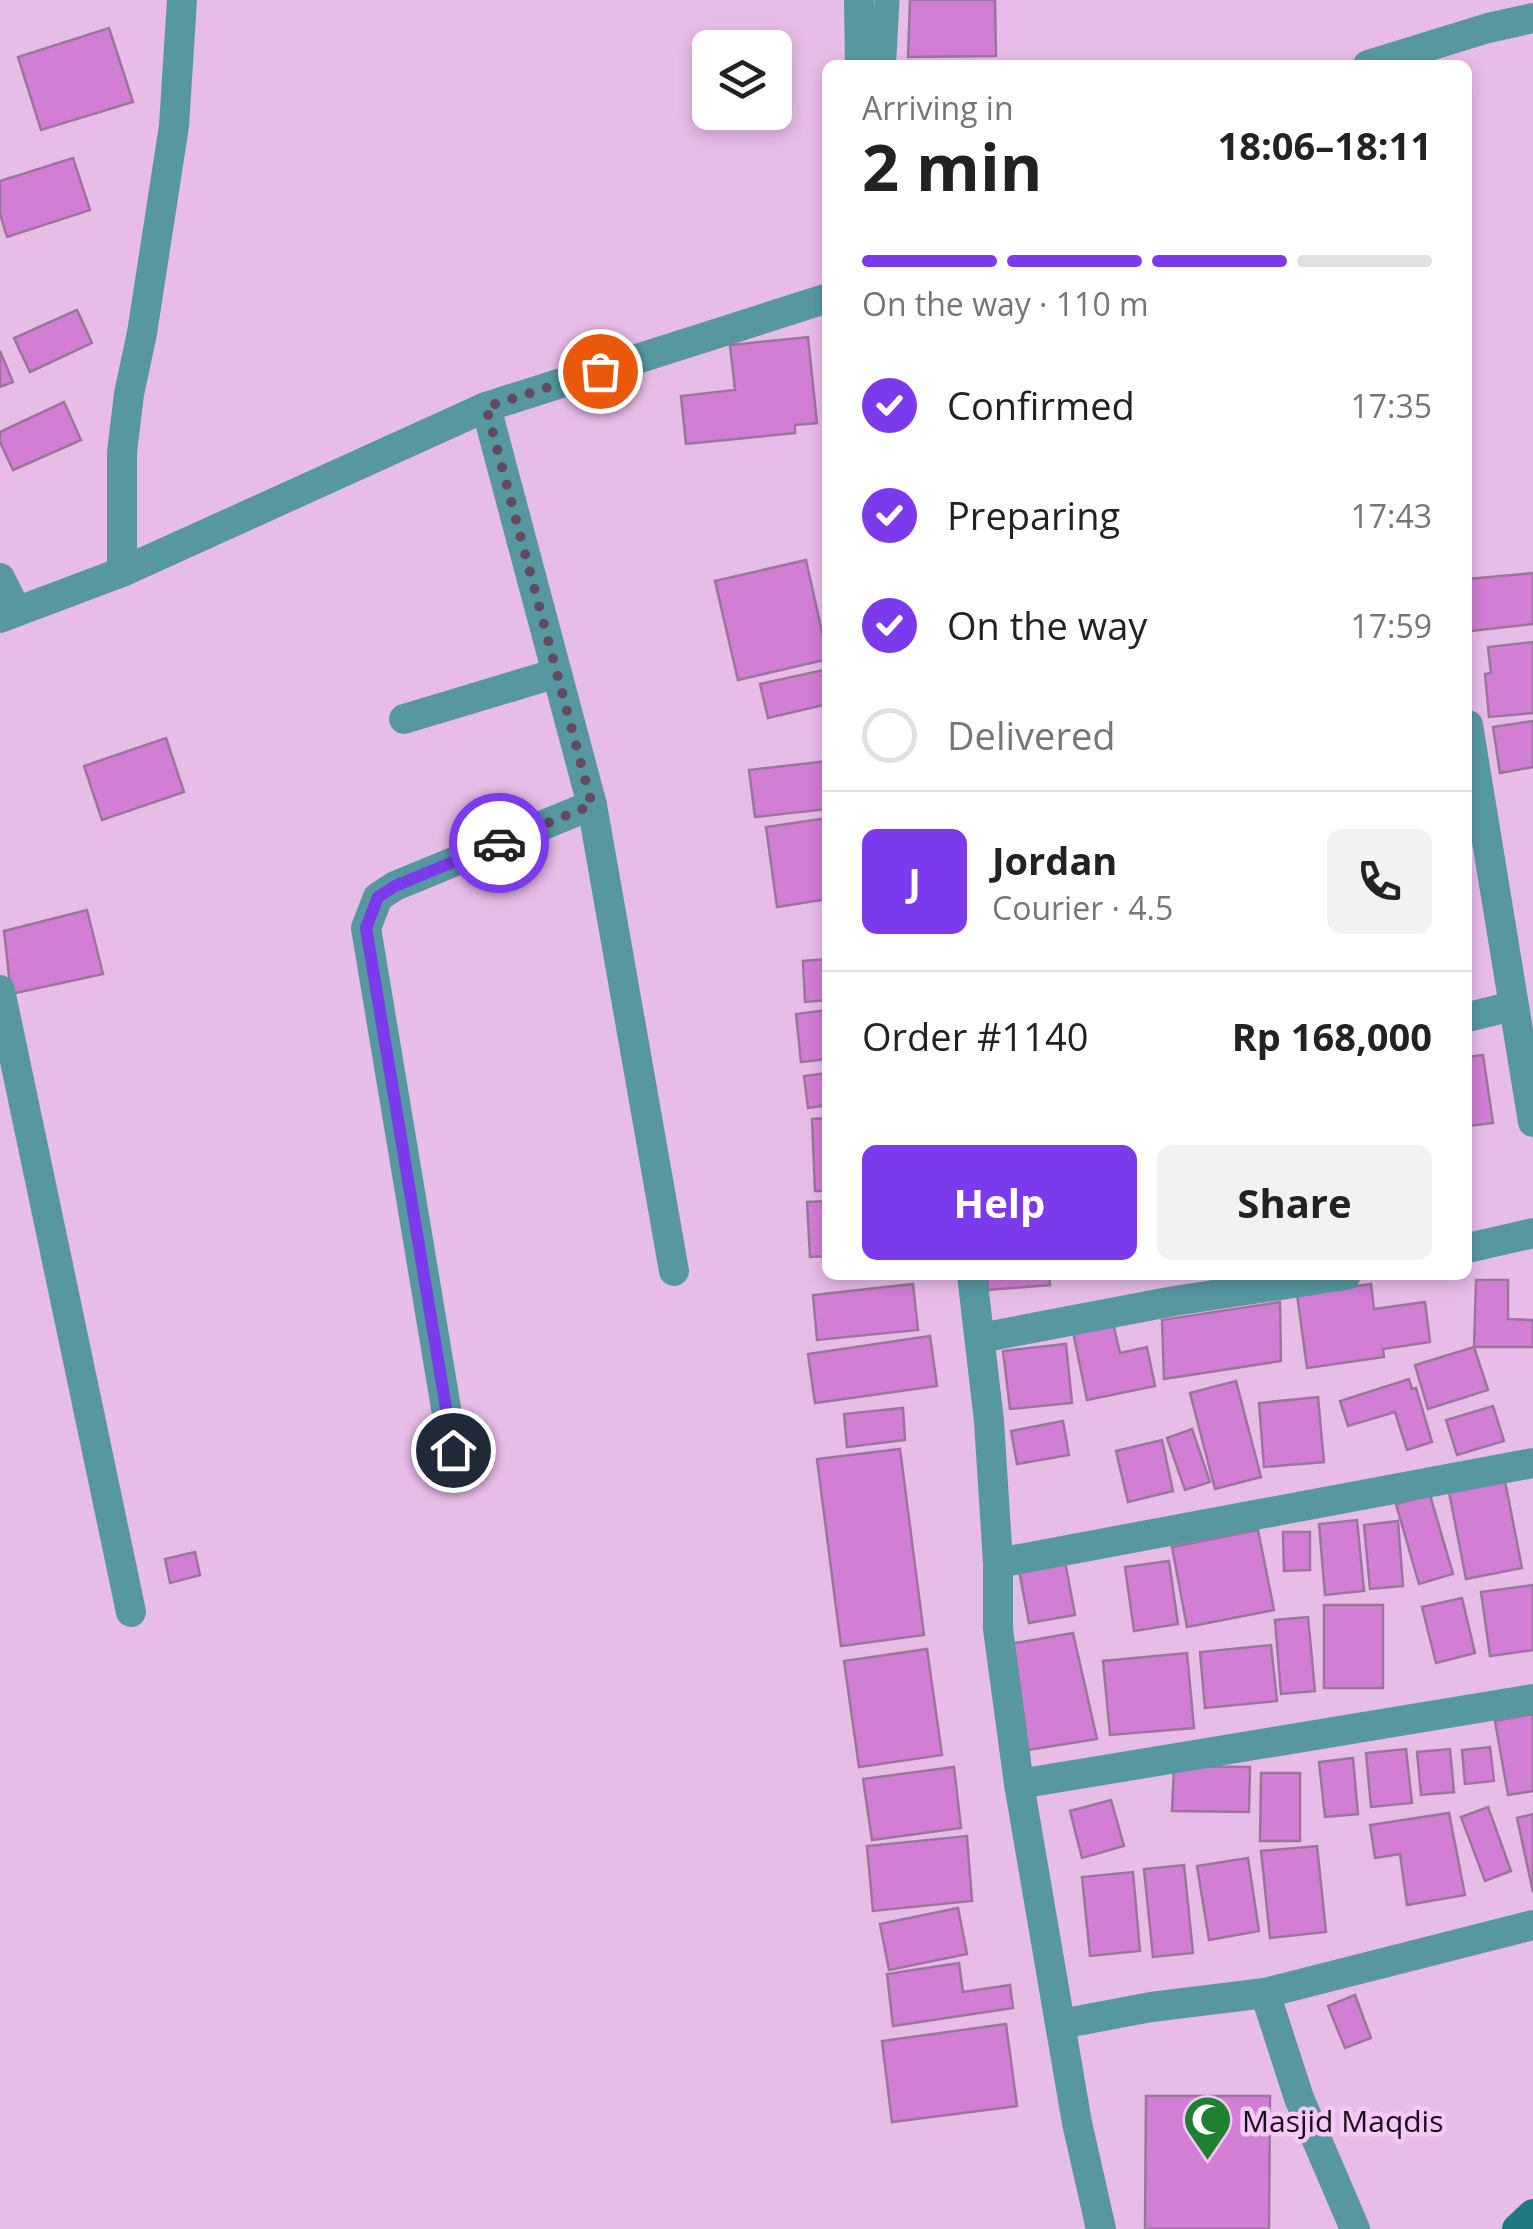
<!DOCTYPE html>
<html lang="en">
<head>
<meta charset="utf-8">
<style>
	:root { --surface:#fff; --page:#f2f2f2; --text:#222; --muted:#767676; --line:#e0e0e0; --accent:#7c3aed }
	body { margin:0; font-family:"Open Sans",sans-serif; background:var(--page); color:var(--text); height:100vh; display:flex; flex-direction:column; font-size:38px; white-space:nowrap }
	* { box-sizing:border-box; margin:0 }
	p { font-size:32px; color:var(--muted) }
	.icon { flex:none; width:55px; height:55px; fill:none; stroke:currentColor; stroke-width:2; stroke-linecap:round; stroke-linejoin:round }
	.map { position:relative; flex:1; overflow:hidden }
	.details { position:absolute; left:822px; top:60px; width:650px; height:1220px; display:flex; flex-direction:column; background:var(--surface); border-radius:15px; box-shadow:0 5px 15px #0003 }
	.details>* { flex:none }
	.fabs { position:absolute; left:692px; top:30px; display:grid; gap:20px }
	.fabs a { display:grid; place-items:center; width:100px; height:100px; border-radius:15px; background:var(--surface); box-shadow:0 5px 15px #0003; font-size:50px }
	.pin { position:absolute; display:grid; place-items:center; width:85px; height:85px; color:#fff; margin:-42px; border:5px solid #fff; border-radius:50%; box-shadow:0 2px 10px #0007 }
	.courier { position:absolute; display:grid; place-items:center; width:100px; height:100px; margin:-50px; border:8px solid #7c3aed; border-radius:50%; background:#fff; color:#222; box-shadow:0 2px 12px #0007 }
	.summary em { font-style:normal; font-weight:700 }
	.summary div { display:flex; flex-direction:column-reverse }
	.summary { display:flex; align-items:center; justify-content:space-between; height:170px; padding:0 40px }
	h1 { font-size:65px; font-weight:700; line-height:75px }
	.bar { display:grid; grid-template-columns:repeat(4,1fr); gap:15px 10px; align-content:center; height:120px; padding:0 40px }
	.bar i { height:12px; border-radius:8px; background:var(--line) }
	.bar .selected { background:var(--accent) }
	.bar p { grid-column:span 4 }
	.line { display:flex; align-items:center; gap:25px; padding:0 40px; border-top:2px solid var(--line) }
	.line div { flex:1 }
	.round { display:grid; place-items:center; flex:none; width:105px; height:105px; border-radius:15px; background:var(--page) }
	ol { padding:0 40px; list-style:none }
	li { display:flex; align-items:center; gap:30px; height:110px }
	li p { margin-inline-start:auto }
	li .icon { padding:10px; border-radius:50%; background:var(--accent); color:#fff; stroke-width:4 }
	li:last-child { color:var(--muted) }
	li i { width:55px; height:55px; border:5px solid var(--line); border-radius:50% }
	.cta { display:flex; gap:20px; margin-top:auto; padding:20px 40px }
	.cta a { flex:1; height:115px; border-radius:15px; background:var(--accent); color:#fff; font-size:40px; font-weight:700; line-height:115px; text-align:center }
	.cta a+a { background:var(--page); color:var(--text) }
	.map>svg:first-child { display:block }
	.building { fill:#d27ed5; stroke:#9c759d; stroke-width:2.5 }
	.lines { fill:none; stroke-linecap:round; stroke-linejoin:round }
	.lane { stroke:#5798a0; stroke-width:25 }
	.street { stroke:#5798a0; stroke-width:30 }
	.secondary { stroke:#1f7a84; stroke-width:30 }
	.done { stroke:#624a62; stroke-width:10; stroke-dasharray:0 18 }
	.route { stroke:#7c3aed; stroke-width:12 }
	.labels { text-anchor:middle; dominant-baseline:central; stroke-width:9; stroke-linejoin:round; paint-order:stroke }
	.poi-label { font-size:30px; fill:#1b0c1b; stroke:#f4c9f5; text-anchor:start }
</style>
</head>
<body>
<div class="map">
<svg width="1533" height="2229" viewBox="0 0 1533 2229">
	<rect width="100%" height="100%" fill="#e7bce7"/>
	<!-- building -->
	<g class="building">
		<polygon points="910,0 995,0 996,56 908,57"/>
		<polygon points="109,28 133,102 41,130 18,57"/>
		<polygon points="73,158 90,210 7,237 0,214 0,181"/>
		<polygon points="77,310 92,343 30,372 14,338"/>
		<polygon points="808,337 817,423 795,425 795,433 686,444 681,396 735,390 730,345"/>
		<polygon points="0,351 13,382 0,387"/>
		<polygon points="64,402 81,440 13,470 0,442 0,432"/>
		<polygon points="806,560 828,659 738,680 715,581"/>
		<polygon points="1533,573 1533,624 1470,631 1468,579"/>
		<polygon points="1533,642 1533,713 1489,717 1485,674 1491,673 1488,647"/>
		<polygon points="828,669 828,704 768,718 760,684"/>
		<polygon points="1533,721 1533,767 1500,773 1493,727"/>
		<polygon points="166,738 184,792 102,820 84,766"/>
		<polygon points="828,761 828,809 755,817 749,770"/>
		<polygon points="828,818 828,899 777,907 766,827"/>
		<polygon points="87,910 103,974 11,994 4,931"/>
		<polygon points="828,959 828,1000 805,1002 803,961"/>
		<polygon points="828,1010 828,1059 801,1062 796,1014"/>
		<polygon points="1483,1055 1493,1123 1468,1126 1468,1057"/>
		<polygon points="828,1073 828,1105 808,1108 804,1076"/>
		<polygon points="828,1118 828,1191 815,1191 812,1119"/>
		<polygon points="828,1201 828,1256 810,1257 807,1202"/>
		<polygon points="987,1275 1049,1275 1050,1285 988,1290"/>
		<polygon points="1476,1280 1508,1280 1508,1319 1533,1320 1533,1347 1474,1347"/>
		<polygon points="913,1284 918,1330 817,1340 813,1295"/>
		<polygon points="1371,1284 1374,1309 1425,1302 1430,1342 1383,1349 1384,1357 1307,1368 1297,1294"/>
		<polygon points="1280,1302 1281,1361 1164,1379 1162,1320"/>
		<polygon points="1113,1323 1120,1353 1147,1347 1155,1386 1087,1400 1073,1332"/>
		<polygon points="930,1336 937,1386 815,1403 808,1354"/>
		<polygon points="1066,1344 1072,1403 1010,1409 1003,1351"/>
		<polygon points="1474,1347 1488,1390 1428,1409 1415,1365"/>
		<polygon points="1409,1379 1412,1389 1416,1388 1432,1442 1407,1450 1395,1412 1348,1426 1340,1401"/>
		<polygon points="1236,1381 1261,1477 1215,1489 1190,1393"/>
		<polygon points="1318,1397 1324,1462 1264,1467 1259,1403"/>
		<polygon points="1493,1406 1504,1441 1457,1455 1446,1420"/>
		<polygon points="903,1408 905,1440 847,1447 844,1414"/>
		<polygon points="1063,1421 1069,1455 1017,1464 1011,1431"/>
		<polygon points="1192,1429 1210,1482 1185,1490 1167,1438"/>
		<polygon points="1162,1440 1173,1491 1128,1502 1116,1451"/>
		<polygon points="900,1449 924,1635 841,1646 817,1459"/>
		<polygon points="1505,1481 1522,1568 1466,1579 1449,1492"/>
		<polygon points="1430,1495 1453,1574 1419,1584 1396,1504"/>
		<polygon points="1357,1520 1364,1591 1325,1595 1319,1524"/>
		<polygon points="1398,1521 1403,1586 1370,1589 1364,1525"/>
		<polygon points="1258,1530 1274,1610 1187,1627 1172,1547"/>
		<polygon points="1283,1532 1310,1532 1310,1570 1284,1571"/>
		<polygon points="195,1552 200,1575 170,1583 165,1559"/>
		<polygon points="1064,1556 1075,1615 1029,1623 1018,1565"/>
		<polygon points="1169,1561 1178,1624 1134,1631 1125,1567"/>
		<polygon points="1533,1585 1533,1650 1490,1656 1481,1592"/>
		<polygon points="1462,1598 1475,1653 1436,1663 1422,1607"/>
		<rect x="1324" y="1605" width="59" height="83"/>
		<polygon points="1308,1617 1315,1691 1281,1694 1275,1620"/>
		<polygon points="1073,1633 1097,1739 1027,1750 1004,1645"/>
		<polygon points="1271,1645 1277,1701 1205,1708 1200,1652"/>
		<polygon points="927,1649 942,1755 859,1767 844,1661"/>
		<polygon points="1187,1653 1194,1728 1110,1735 1103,1661"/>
		<polygon points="1533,1714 1533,1791 1508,1795 1495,1721"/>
		<polygon points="1490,1747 1494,1781 1465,1784 1462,1750"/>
		<polygon points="1406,1749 1412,1803 1371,1807 1366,1753"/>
		<polygon points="1450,1749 1454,1792 1421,1795 1417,1752"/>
		<polygon points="1353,1758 1358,1814 1325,1817 1319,1762"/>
		<polygon points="1174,1766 1250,1767 1249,1812 1172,1811"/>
		<polygon points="954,1767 961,1828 872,1840 863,1779"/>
		<polygon points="1261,1773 1300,1773 1300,1841 1260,1841"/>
		<polygon points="1111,1800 1124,1846 1082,1858 1070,1811"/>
		<polygon points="1488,1807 1511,1871 1485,1881 1461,1817"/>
		<polygon points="1449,1813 1465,1895 1407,1905 1400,1854 1375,1858 1370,1825"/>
		<polygon points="1533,1814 1533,1892 1517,1818"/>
		<polygon points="967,1836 972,1901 873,1911 867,1846"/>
		<polygon points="1317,1846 1326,1932 1270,1938 1261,1851"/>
		<polygon points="1248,1858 1259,1931 1209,1940 1197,1866"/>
		<polygon points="1184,1865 1193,1953 1153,1957 1144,1869"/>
		<polygon points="1133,1872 1140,1951 1090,1956 1082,1877"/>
		<polygon points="958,1908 967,1954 889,1970 880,1924"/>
		<polygon points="959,1963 963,1992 1010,1985 1013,2008 893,2026 887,1974"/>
		<polygon points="1355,1995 1371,2038 1345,2048 1328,2006"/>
		<polygon points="1006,2024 1017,2106 892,2122 882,2041"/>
		<polygon points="1146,2096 1270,2096 1269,2229 1145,2229"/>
	</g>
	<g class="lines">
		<!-- lane -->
		<polyline class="lane" points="884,56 887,0"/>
		<!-- street -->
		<g class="street">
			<polyline points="859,0 860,65"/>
			<polyline points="1368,65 1488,28 1533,18"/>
			<polyline points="486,407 592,805 674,1271"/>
			<polyline points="122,572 122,452 129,394 142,333 174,126 182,0"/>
			<polyline points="0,578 16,610"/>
			<polyline points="0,618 122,572 486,407 828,298"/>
			<polyline points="404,719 557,673"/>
			<polyline points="1468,725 1533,1122"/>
			<polyline points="0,990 131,1612"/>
			<polyline points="1468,1017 1513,1006"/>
			<polyline points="1468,1248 1533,1233"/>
			<polyline points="972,1275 989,1421 998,1563 998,1629 1019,1784 1077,2123 1101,2229"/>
			<polyline points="980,1338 1174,1301 1346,1275"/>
			<polyline points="453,1450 366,928 378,897 395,886 592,805"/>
			<polyline points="998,1563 1533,1463"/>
			<polyline points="1019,1784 1533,1699"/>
			<polyline points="1265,1993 1533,1925"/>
			<polyline points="1061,2024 1151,2007 1265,1993 1299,2098 1355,2229"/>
		</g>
		<!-- secondary -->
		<polyline class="secondary" points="1517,2229 1533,2214"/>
	</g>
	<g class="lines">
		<!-- done -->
		<polyline class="done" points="499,843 592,805 486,407 600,371"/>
		<!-- route -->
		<polyline class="route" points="453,1450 366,928 378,897 395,886 499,843"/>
	</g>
	<!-- icons -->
	<defs>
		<symbol id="mosque-pin" viewBox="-11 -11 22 30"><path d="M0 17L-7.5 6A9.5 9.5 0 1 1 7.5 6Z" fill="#208031" stroke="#f4c9f5"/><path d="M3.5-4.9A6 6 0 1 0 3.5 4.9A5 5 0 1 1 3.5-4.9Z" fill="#fff"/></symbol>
	</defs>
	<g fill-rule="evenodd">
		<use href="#mosque-pin" x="1180" y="2092" width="55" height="75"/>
	</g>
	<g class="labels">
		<!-- poi labels -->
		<g class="poi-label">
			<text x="1242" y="2120">Masjid Maqdis</text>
		</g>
	</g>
</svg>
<div class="fabs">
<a><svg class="icon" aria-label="layers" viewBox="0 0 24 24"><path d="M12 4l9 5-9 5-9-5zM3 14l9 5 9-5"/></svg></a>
</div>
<div class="pin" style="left:600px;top:371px;background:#ea580c"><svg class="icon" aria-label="bag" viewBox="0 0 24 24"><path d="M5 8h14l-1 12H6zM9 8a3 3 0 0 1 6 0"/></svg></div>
<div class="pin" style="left:453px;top:1450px;background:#1f2937"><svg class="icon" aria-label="home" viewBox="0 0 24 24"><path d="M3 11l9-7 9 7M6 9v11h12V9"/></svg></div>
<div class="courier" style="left:499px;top:843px"><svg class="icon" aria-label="car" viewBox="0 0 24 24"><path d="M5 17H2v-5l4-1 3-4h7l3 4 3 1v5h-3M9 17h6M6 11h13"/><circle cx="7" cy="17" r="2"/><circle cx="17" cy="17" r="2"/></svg></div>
<section class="details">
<div class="summary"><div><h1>2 min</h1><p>Arriving in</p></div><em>18:06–18:11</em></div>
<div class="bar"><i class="selected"></i><i class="selected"></i><i class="selected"></i><i></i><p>On the way · 110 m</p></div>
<ol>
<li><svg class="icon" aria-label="check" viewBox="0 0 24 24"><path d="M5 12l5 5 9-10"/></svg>Confirmed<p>17:35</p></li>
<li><svg class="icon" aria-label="check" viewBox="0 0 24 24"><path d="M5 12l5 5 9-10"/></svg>Preparing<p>17:43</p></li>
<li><svg class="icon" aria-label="check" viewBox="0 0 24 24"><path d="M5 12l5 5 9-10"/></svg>On the way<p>17:59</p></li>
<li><i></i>Delivered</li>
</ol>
<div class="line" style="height:180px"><b class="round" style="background:var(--accent);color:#fff">J</b><div><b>Jordan</b><p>Courier · 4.5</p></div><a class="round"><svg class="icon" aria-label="phone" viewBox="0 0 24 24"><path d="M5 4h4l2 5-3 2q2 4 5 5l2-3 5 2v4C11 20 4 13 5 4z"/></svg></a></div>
<div class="line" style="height:130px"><div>Order #1140</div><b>Rp 168,000</b></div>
<div class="cta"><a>Help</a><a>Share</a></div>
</section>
</div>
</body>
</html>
